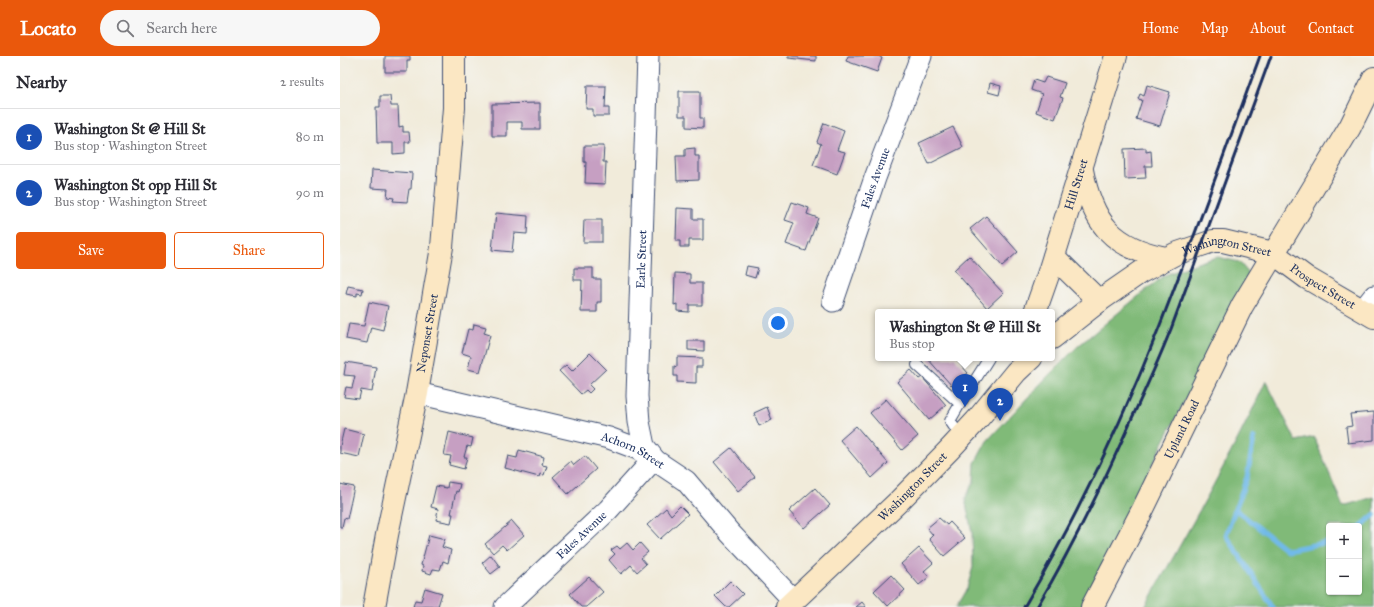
<!DOCTYPE html>
<meta charset="utf-8">
<style>
body{margin:0;font-family:"IM FELL Great Primer",serif;background:#f7f7f7;color:#2b2b33}
.controls{position:absolute;right:12px;bottom:12px;display:grid;overflow:hidden;border-radius:4px;box-shadow:0 1px 3px #0004}
.controls button{width:36px;height:36px;display:grid;place-items:center;padding:0;border:0;border-bottom:1px solid #e1e1e2;background:#fff;color:#2b2b33;font:20px sans-serif}
.you{position:absolute;left:438px;top:267px;width:14px;height:14px;margin:-10px;border:3px solid #fff;border-radius:50%;background:#1a73e8;box-shadow:0 0 0 6px #1a73e833}
.badge{display:grid;place-items:center;width:26px;height:26px;border-radius:50%;background:#ea580c;color:#fff;font-size:13px;font-weight:700}
.pin{position:absolute;translate:-50% -33px;filter:drop-shadow(0 1px 2px #0008)}
.pin::after{content:'';position:absolute;top:21px;width:14px;height:12px;background:inherit;clip-path:polygon(0 0,100% 0,50% 100%)}
.popup{position:absolute;left:535px;top:253px;width:180px;height:52px;box-sizing:border-box;display:grid;place-content:center;border-radius:4px;background:#fff;filter:drop-shadow(0 1px 3px #0005);font-size:13px;white-space:nowrap;color:#7c7c81}
.popup b{font-size:15px;color:#2b2b33}
.popup::after{content:'';position:absolute;left:50%;top:100%;margin-left:-8px;border:8px solid transparent;border-top-color:#fff}
.list{margin:0;padding:0;list-style:none}
h2{display:flex;justify-content:space-between;align-items:center;height:52px;margin:0;padding:0 16px;font-size:17px}
h2 small{font-size:13px;font-weight:400;color:#7c7c81}
.list li{display:grid;grid-template-columns:26px 1fr auto;gap:12px;align-items:center;box-sizing:border-box;height:56px;padding:0 16px;border-top:1px solid #e1e1e2}
.list b{display:block;font-size:15px;white-space:nowrap}
.list p{margin:0;font-size:13px;white-space:nowrap;color:#7c7c81}
.list em{font-size:13px;font-style:normal;color:#7c7c81}
.actions{display:flex;gap:8px;padding:12px 16px}
.actions a{flex:1;padding:9px 0;border:1px solid #ea580c;border-radius:4px;text-align:center;font-size:14px;color:#ea580c}
.actions .main{background:#ea580c;color:#fff}
.icon{flex:none;width:22px;height:22px;fill:none;stroke:currentColor;stroke-width:2;stroke-linecap:round;stroke-linejoin:round}
.map{position:relative;flex:none;width:1034px;height:551px;overflow:hidden}
header{display:flex;align-items:center;gap:24px;box-sizing:border-box;height:56px;padding:0 20px;background:#ea580c;color:#fff}
header strong{font-size:19px}
nav{display:flex;gap:22px;margin-inline-start:auto;font-size:14px}
.search{width:280px;height:36px;background:#f7f7f7;display:flex;align-items:center;gap:10px;box-sizing:border-box;padding:0 14px;border-radius:22px;color:#7c7c81;font-size:15px}
main{display:flex}
aside{flex:1;background:#fff}
.map>svg:first-child{display:block}
.forest{fill:#80ba78;stroke:#4e746b;fill-rule:evenodd}
.lines{fill:none;stroke-linecap:round;stroke-linejoin:round}
.stream{stroke:#71bae9;stroke-width:5}
.building{fill:#c69fc2}
.lane-casing{stroke:#3b4b71;stroke-width:12}
.street-casing{stroke:#3b4b71;stroke-width:23}
.secondary-casing{stroke:#3b4b71;stroke-width:24}
.lane{stroke:#fff;stroke-width:10}
.street{stroke:#fff;stroke-width:21}
.secondary{stroke:#fbe7c3;stroke-width:22}
.rail{stroke:#1b2f5e;stroke-width:3}
.labels{text-anchor:middle;stroke-width:4;stroke-linejoin:round;paint-order:stroke}
.street-label{font-size:12px;fill:#1b2f5e;stroke:#f6f6f2}
</style>
<header>
<strong>Locato</strong>
<div class="search"><svg class="icon" aria-label="search" viewBox="0 0 24 24"><circle cx="10" cy="10" r="6"/><path d="M15 15l6 6"/></svg>Search here</div>
<nav><a>Home</a><a>Map</a><a>About</a><a>Contact</a></nav>
</header>
<main>
<aside>
<h2>Nearby<small>2 results</small></h2>
<ul class="list">
<li><span class="badge" style="background:#1a4fb4">1</span><div><b>Washington St @ Hill St</b><p>Bus stop · Washington Street</p></div><em>80 m</em></li>
<li><span class="badge" style="background:#1a4fb4">2</span><div><b>Washington St opp Hill St</b><p>Bus stop · Washington Street</p></div><em>90 m</em></li>
</ul>
<div class="actions"><a class="main">Save</a><a>Share</a></div>
</aside>
<div class="map">
<svg width="1034" height="551" viewBox="0 0 1034 551">
<rect width="100%" height="100%" fill="#f6f6f2"/>
<filter id="ink" filterUnits="userSpaceOnUse"><feTurbulence type="fractalNoise" baseFrequency=".025" numOctaves="2"/><feDisplacementMap in="SourceGraphic" scale="8" xChannelSelector="R" yChannelSelector="G"/><feConvolveMatrix kernelMatrix="1 2 1 2 8 2 1 2 1" color-interpolation-filters="sRGB"/></filter>
<filter id="wash" filterUnits="userSpaceOnUse"><feTurbulence type="fractalNoise" baseFrequency=".012" numOctaves="4" result="noise"/><feDisplacementMap in="SourceGraphic" scale="16" xChannelSelector="R" yChannelSelector="G"/><feGaussianBlur stdDeviation="0.9" result="paint"/><feColorMatrix in="noise" values="0 0 0 0 0 0 0 0 0 0 0 0 0 0 0 0 0 1.4 0 .05"/><feComposite in="paint" operator="in"/></filter>
<g filter="url(#wash)">
<rect width="100%" height="100%" fill="#f1ebda"/>
<path class="forest" d="M878,201L899,206L911,220C851,330 796,439 742,551H616L627,532L633,511L632,476L625,443L634,425L635,407L647,385L705,323L737,291L801,238L825,219L863,205Z
M926,325L956,385L974,381L1003,450L1034,441V551H805C847,477 890,403 926,325ZM989,470H1019V536H989Z"/>
<g class="lines">
<path class="stream" d="M914,382L907,421L886,479L933,551
M895,453L947,494L989,486
M1019,472L1034,459"/>
</g>
<g id="blocks">
<path class="building" d="M45,0H70V4H67V16H45Z
M448,0H476V5L448,2Z
M508,0H538L542,2L537,16L506,5Z
M706,21L725,27L720,41L723,42L715,63L696,56L702,38L691,34L694,24L703,27Z
M650,27L661,30L659,39L648,36Z
M807,29L830,36L820,70L796,63L802,44L798,43L800,38L804,40Z
M247,30H266L265,52H269V60H253V53H246Z
M339,35H360V62H363V72L346,71V60H339Z
M40,40H50L51,50H58L59,71L63,70V76H69L70,86H65V97L53,98V87H37L36,51H40Z
M200,47V73H182V66H167V80H152V48Z
M484,67L504,75L497,94L505,96L497,118L473,109L481,88L477,86Z
M613,71L623,91L589,108L579,87Z
M244,90H264L263,106H266L265,128L245,127L246,106H244Z
M355,92V100H359V124L337,125L336,100H345V93Z
M806,92V96L811,95L812,110H805L806,122L785,123L784,93Z
M32,114L72,117L71,133H69L67,146L53,145L54,142L47,141L48,133L31,132Z
M452,146L469,152L467,158L478,162L466,195L446,188L454,167L445,164Z
M337,152L353,153V163H363V184H349V191H340V185H336Z
M156,157L188,160L187,178L174,177L172,196L152,194Z
M646,160L678,196L662,210L630,173Z
M244,164H262V186H243Z
M629,200L663,237L647,252L614,214Z
M407,210L418,212L415,222L405,219Z
M234,212H253V223H261V246H257V256H241L242,224H234Z
M335,217L350,218V227H362V249H349V256L337,255V248L334,249Z
M8,230L23,233L22,238L17,237V240L6,238Z
M29,246L48,250L43,274L31,271L27,287L6,283L9,268L24,270Z
M134,268L146,271L144,277L150,279L140,316L128,313L131,300L122,297L128,273L133,274Z
M348,285H364V295L348,294Z
M250,297L266,313L249,329L253,333L249,337L246,334L241,338L219,315L226,309L232,315Z
M337,301L362,302V311H356V327L337,326V320H334V310L337,311Z
M587,302H615L628,317L612,330Z
M6,306L36,311L32,336L21,334L19,343L4,341L6,331L12,332L15,320L4,319Z
M571,314L579,323L582,321L606,349L589,364L557,326Z
M546,343L578,380L562,394L530,357Z
M427,351L432,364L419,370L414,357Z
M1034,356V384L1008,387L1006,371L1012,370L1010,358Z
M516,370L548,407L532,422L500,384Z
M4,373L24,378L19,401L0,397V390Z
M109,376L133,382L131,391L127,390L124,401H127L124,413L109,409L111,400L104,399Z
M391,392L415,421L398,435L374,406Z
M179,394L204,401L202,409L207,410L204,419L200,418L199,421L165,412L168,400L177,402Z
M245,400L256,413L228,438L213,421L231,405L234,409Z
M108,426L120,428L118,436L116,435L111,458H113L111,467L96,464L98,453L91,451L96,430L107,432Z
M0,428L14,431L7,463L4,462L2,471H0Z
M475,432L490,449L464,472L449,455Z
M340,450L348,458L320,483L307,469L326,452L331,459Z
M599,462L607,469L610,466L625,482L604,500L589,483L593,479L587,472Z
M172,465L184,479L167,494L162,489L153,497L145,488Z
M89,479L105,483L102,491L111,494L108,507L103,505L100,514L93,513L91,518L82,515L83,510L81,509Z
M287,487L293,494L300,487L308,496L301,502L306,508L297,516L291,509L281,518L269,504L275,498L271,494L277,490L280,493Z
M579,492L593,507L584,515L589,521L579,529L561,508Z
M151,499L160,511L151,518L142,507Z
M551,519L565,534L548,550L534,535Z
M249,521L263,536L246,551H241L230,538Z
M390,525L403,538L389,551H386L375,540Z
M85,532L102,537L98,550L73,551L75,544L81,545Z
M522,546L526,551H516Z"/>
</g>
</g>
<g filter="url(#ink)">
<use href="#blocks" fill-opacity="0" stroke="#3b4b71" stroke-width="1"/>
<g class="lines">
<defs>
<path id="lane" d="M577,309L620,348L649,302
M620,348L610,365L621,381"/>
<g id="street">
<path id="s1" d="M493,245L535,122L581,0"/>
<path d="M1023,254L1034,240"/>
<path id="s2" d="M77,337L269,382L298,393L346,425L390,477L454,545"/>
<path id="s3" d="M165,551L268,454L314,403L304,390L299,366L297,340L308,0"/>
</g>
<g id="secondary">
<path d="M742,114C752,166 772,192 826,202"/>
<path d="M714,201L759,245"/>
<path id="s4" d="M695,256L708,219L776,0"/>
<path id="s5" d="M712,282L759,245L801,216L835,198L873,185H883L933,197L967,222L1034,261"/>
<path id="s6" d="M34,551L47,479L77,337L102,191L114,52V0"/>
<path id="s7" d="M447,551L559,445L610,393L636,365L676,316L691,302"/>
<path id="s8" d="M752,551L803,453L902,250L1010,71L1034,22"/>
</g>
</defs>
<use href="#lane" class="lane-casing"/>
<use href="#street" class="street-casing"/>
<use href="#secondary" class="secondary-casing"/>
<use href="#lane" class="lane"/>
<use href="#street" class="street"/>
<use href="#secondary" class="secondary"/>
<path class="rail" d="M684,551C737,461 782,366 820,269C855,180 887,90 920,0
M697,551C733,490 764,426 792,362C806,332 819,303 831,273C865,182 897,91 931,0"/>
</g>
</g>
<g class="labels">
<g class="street-label">
<text dy="4" stroke="none"><textPath href="#s1" startOffset="130">Fales Avenue</textPath></text>
<text dy="4" stroke="none"><textPath href="#s4" startOffset="134">Hill Street</textPath></text>
<text dy="4" stroke="none"><textPath href="#s5" startOffset="203">Washington Street</textPath></text>
<text dy="4" stroke="none"><textPath href="#s3" startOffset="414">Earle Street</textPath></text>
<text dy="4" stroke="none"><textPath href="#s5" startOffset="311">Prospect Street</textPath></text>
<text dy="4" stroke="none"><textPath href="#s6" startOffset="279">Neponset Street</textPath></text>
<text dy="4" stroke="none"><textPath href="#s8" startOffset="199">Upland Road</textPath></text>
<text dy="4" stroke="none"><textPath href="#s2" startOffset="224">Achorn Street</textPath></text>
<text dy="4" stroke="none"><textPath href="#s7" startOffset="174">Washington Street</textPath></text>
<text dy="4" stroke="none"><textPath href="#s3" startOffset="105">Fales Avenue</textPath></text>
</g>
</g>
</svg>
<div class="controls">
<button>+</button>
<button>−</button>
</div>
<div class="you"></div>
<div class="pin badge" style="left:625px;top:351px;background:#1a4fb4">1</div>
<div class="popup"><b>Washington St @ Hill St</b>Bus stop</div>
<div class="pin badge" style="left:660px;top:365px;background:#1a4fb4">2</div>
</div>
</main>
